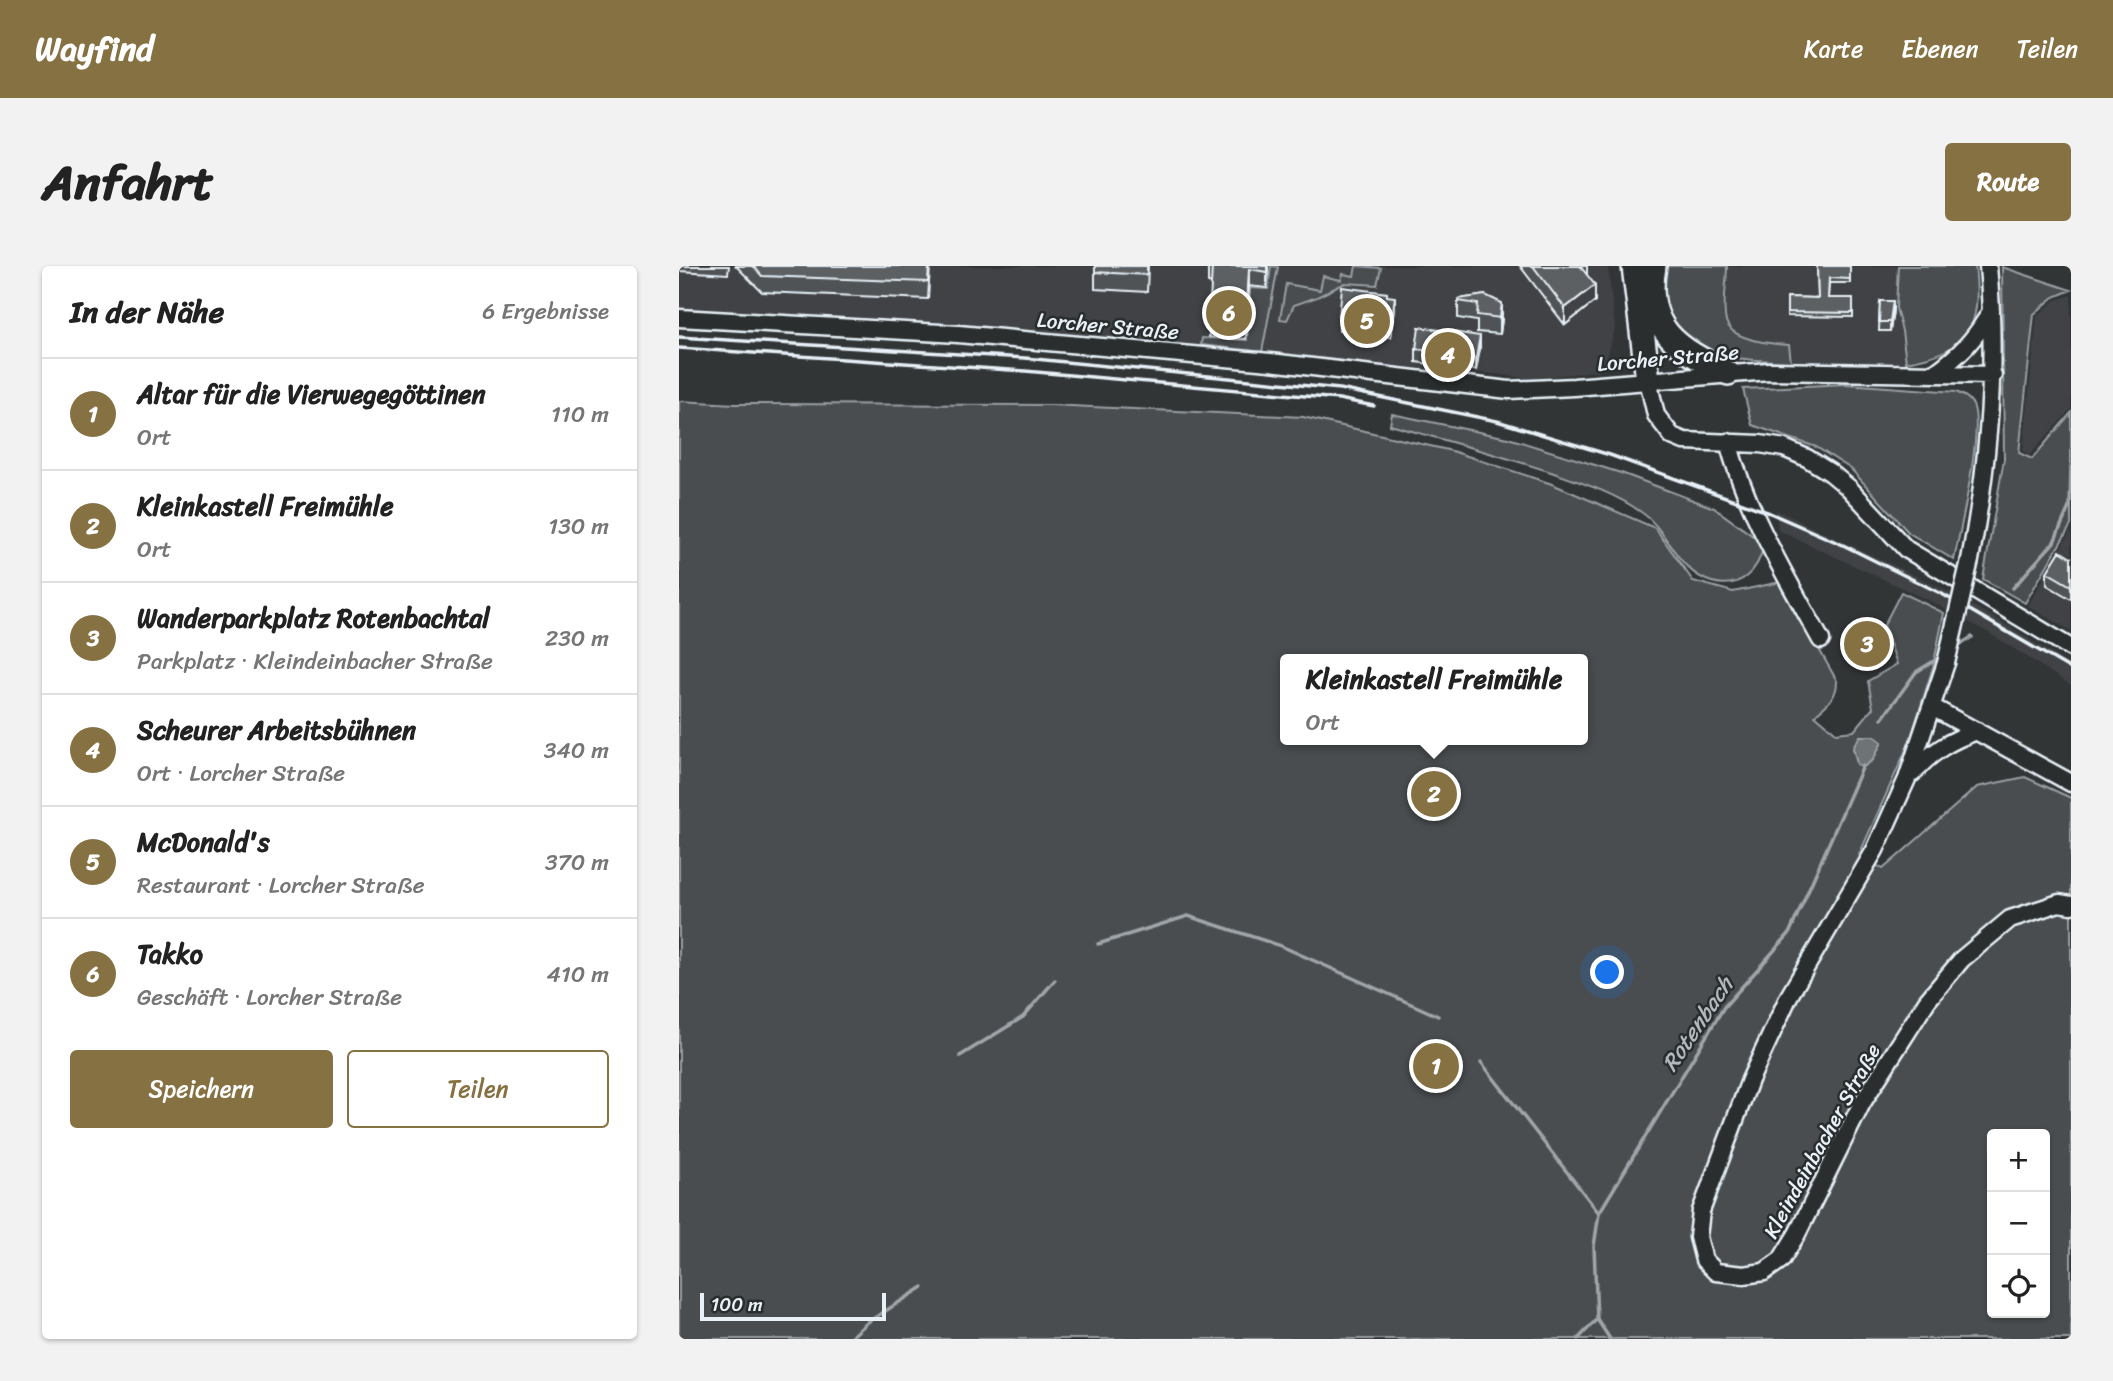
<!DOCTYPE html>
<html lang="de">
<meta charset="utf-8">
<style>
body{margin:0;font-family:Sriracha,sans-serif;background:#f2f2f2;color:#222}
.controls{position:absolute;right:21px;bottom:21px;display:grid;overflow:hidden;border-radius:7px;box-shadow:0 2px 5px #0004}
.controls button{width:63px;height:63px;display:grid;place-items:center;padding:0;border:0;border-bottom:2px solid #e0e0e0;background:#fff;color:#222;font:35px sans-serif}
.scale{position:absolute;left:21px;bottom:18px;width:186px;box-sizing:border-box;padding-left:7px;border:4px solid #e8f1f8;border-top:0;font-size:19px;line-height:24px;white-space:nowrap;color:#e8f1f8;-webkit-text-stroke:5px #2a2d2e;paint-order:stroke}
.you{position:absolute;left:929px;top:707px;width:24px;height:24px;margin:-18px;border:5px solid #fff;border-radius:50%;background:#1a73e8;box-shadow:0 0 0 10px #1a73e833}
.badge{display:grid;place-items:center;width:46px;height:46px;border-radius:50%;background:#857141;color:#fff;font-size:23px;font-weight:700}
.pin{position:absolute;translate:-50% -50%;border:4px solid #fff;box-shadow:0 2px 7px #0006}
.popup{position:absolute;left:601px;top:388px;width:308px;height:91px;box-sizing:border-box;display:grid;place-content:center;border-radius:7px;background:#fff;filter:drop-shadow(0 2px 5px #0005);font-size:23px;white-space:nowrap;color:#767676}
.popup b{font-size:26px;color:#222}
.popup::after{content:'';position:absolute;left:50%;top:100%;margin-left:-14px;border:14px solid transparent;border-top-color:#fff}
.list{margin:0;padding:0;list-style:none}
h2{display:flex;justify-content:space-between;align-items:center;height:91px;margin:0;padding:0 28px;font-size:30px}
h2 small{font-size:23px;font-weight:400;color:#767676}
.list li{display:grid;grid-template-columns:46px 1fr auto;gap:21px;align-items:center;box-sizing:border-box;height:112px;padding:0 28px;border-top:2px solid #e0e0e0}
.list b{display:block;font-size:26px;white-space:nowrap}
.list p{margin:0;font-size:23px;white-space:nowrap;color:#767676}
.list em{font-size:23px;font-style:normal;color:#767676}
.actions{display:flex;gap:14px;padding:21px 28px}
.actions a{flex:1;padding:16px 0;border:2px solid #857141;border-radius:7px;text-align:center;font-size:24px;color:#857141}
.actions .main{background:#857141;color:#fff}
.icon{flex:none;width:38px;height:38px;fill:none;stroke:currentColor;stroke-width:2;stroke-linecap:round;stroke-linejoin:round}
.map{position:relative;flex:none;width:1392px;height:1073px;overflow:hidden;border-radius:7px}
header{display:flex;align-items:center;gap:42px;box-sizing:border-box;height:98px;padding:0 35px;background:#857141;color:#fff}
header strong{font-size:33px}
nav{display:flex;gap:38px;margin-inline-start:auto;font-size:24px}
.intro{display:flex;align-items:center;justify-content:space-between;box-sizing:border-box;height:168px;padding:0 42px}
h1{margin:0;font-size:49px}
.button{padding:18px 32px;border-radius:7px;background:#857141;color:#fff;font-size:24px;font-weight:700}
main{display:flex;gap:42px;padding:0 42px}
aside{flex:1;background:#fff;border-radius:7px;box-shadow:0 2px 5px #0004}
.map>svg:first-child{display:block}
.built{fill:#3f4244}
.green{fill:#494d4f;stroke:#989fa4;stroke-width:2;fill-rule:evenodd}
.water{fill:#6e7376;stroke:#9fa5aa;stroke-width:2}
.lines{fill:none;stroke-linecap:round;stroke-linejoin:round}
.stream{stroke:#9fa5aa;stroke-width:3.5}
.minor-casing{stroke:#e8f1f8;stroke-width:21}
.highway-casing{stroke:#e8f1f8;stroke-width:28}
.minor{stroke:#2a2d2e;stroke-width:16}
.highway{stroke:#2a2d2e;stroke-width:23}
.rail{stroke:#e8f1f8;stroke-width:3.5}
.minor-bridge-casing{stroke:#e8f1f8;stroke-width:21;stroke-linecap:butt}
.minor-bridge{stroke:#2a2d2e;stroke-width:16}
.wall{fill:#4f5355;stroke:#e8f1f8;stroke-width:2}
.shaded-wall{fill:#404345;stroke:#e8f1f8;stroke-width:2}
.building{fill:#5c6063;stroke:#e8f1f8;stroke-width:2}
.labels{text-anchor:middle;stroke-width:5;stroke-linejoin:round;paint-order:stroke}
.street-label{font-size:21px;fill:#e8f1f8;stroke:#2a2d2e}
.water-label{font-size:23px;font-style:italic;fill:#b1b8be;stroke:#2a2d2e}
</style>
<header>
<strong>Wayfind</strong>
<nav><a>Karte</a><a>Ebenen</a><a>Teilen</a></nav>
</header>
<div class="intro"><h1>Anfahrt</h1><a class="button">Route</a></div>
<main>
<aside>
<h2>In der Nähe<small>6 Ergebnisse</small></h2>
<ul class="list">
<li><span class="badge">1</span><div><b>Altar für die Vierwegegöttinen</b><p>Ort</p></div><em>110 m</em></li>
<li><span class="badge">2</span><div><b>Kleinkastell Freimühle</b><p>Ort</p></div><em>130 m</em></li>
<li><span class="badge">3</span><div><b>Wanderparkplatz Rotenbachtal</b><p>Parkplatz · Kleindeinbacher Straße</p></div><em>230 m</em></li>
<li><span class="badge">4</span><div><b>Scheurer Arbeitsbühnen</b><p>Ort · Lorcher Straße</p></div><em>340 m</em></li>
<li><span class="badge">5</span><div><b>McDonald's</b><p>Restaurant · Lorcher Straße</p></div><em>370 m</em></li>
<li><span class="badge">6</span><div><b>Takko</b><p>Geschäft · Lorcher Straße</p></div><em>410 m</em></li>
</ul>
<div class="actions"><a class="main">Speichern</a><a>Teilen</a></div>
</aside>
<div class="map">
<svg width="1392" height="1073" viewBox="0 0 1392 1073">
<rect width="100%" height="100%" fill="#323536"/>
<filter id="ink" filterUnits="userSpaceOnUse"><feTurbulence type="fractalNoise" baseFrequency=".0143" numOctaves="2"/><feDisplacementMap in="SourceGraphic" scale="14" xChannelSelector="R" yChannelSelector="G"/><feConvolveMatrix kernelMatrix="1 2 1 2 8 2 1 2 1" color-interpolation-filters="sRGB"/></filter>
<g filter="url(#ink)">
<path class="built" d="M0,0H929L936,62L925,104L851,113L818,108L736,103L412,71L0,45Z
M1048,0H1219L1217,42L1223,65L1227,96L1177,99L1112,96L1110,79L1091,78L1057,68L1046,55Z
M1392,29V143L1351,189L1344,185L1358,50L1377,34Z
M1097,244L1262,322L1321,355L1392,400V419L1310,367L1257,338L1099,264Z
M1392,264V365L1349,340Z"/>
<path class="green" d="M592,0L599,1L583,86L522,79L523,72L568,74L571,22L589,23Z
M677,0L702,2L698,19L666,17L638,31L615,39L608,54L601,53L607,18L641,24L644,10L662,14L664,8L675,10Z
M984,0H1048C1048,15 1043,42 1047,55C1052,75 1094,78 1110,79L1112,96C1071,94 1005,94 986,49C984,43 984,33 984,27C983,17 982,9 984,0Z
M1219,0H1296C1303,64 1290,85 1227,96L1223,65L1217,42Z
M1323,1L1392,24L1375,31L1355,48L1340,187L1353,193L1392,147V259L1346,337L1304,313L1325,193Z
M1167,118L1277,126C1284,129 1291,132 1294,139C1305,162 1281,265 1275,294L1230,267L1172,203L1137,181L1073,159L1064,123Z
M0,135L56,138L371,139L624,151L773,185L873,218L976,262L1014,315L1054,326L1102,316L1158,415C1158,432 1148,438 1136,449L1157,467L1175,465L1194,442L1189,415L1218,398L1205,359L1222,326L1265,347L1254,401L1231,475L1180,589L1204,603L1298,521L1346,511L1392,532V1073H0ZM606,393H904V474H606ZM1313,868H1366V1047H1313Z
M713,148L829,172L945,208L1035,242L1085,278C1080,304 1062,324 1033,316C998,306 990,265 962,246C937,228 904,217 875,207C821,189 766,174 711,159Z"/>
<path class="water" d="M1181,470H1195L1203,476L1194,494L1183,502L1178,498L1174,482Z"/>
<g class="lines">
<path class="stream" d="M1334,322L1375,276L1391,239L1392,200
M1275,382L1293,371
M1203,453L1237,406L1263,390
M419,678L509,650L602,680L759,750
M281,790L344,751L376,714
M802,796L920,947
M918,1053L931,1073
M170,1073L189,1056L244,1021
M899,1073L918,1053L915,980L920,947L1045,741L1110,668L1184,500"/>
<defs>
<path id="minor" d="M0,52L279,68L591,96L830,124L895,121L1090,105L1314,109
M1256,107C1281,89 1297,72 1312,45
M969,114L977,149L993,170L1005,175L1081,178L1105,182L1128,192L1152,207L1170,222L1227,283L1392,382
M1049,176C1068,246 1107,311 1142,374
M1291,294C1310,196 1318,99 1309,0
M1267,397L1228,513L1196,584L1110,730L1071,814L1022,945L1019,971L1025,994L1037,1006L1065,1009L1085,1006L1102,994L1118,968L1183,837L1248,735L1283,693L1331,653L1380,637L1392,639
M1253,441L1392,517
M1234,507C1252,486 1272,474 1298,465"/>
<path id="highway" d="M955,0L969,114
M975,0C964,63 999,83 1049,107"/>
</defs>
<use href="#minor" class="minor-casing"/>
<use href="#highway" class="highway-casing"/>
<use href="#minor" class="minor"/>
<use href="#highway" class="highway"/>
<path class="rail" d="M0,71L346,92L661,123L818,155L931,189L1091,247L1164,279L1263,328L1392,403
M0,82L346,105L660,133L695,140"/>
<defs>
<path id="minor-bridge" d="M1267,397L1291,294"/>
</defs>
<use href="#minor-bridge" class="minor-bridge-casing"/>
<use href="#minor-bridge" class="minor-bridge"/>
</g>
<path class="wall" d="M0,0H50L49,8L0,5Z
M57,0H251L249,33L83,26Z
M416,0H469L468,26L416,23Z
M529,0H589L588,22L570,20L567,73L530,71L533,18L529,17Z
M841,0H908V9L916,35L886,59Z
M1138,0H1171V17H1150L1149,32H1174V51L1108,50V31L1139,32Z
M806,29L823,53L821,68L798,66V55L779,52V33Z
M708,30L716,44L712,71L660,65V53Z
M1201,35L1214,44L1211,65H1200Z
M801,82L797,104L737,96V83Z
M1392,292V333L1368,319V306Z"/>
<path class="shaded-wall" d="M588,0H589V1L588,22Z
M899,0H908V8L899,15Z
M570,3V20L567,73V56Z
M916,19V35L886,59V42Z
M716,31V44L712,71V58Z
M1214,35V44L1211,65V56Z
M823,37V53L821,68V52Z
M801,70V82L797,104V92Z"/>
<path class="building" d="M74,0H250L249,16L83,10Z
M416,0H468V9L416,6Z
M529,0H588V6L570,3L567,56L530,55L533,1Z
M854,0H901L916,19L886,42Z
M1138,0H1171V13L1150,12L1149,32H1174V47L1108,46V31L1139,32Z
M663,21L708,27V30L716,31L712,58L660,53Z
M806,29L823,37L821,52L798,49L799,38L779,35V33Z
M1201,35H1214L1211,56H1200Z
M740,61L801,70L797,92L737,83Z
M1381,285L1392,292V320L1368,306Z"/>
</g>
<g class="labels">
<g class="street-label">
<text transform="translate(429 60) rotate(5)" y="7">Lorcher Straße</text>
<text transform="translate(989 92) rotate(-5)" y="7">Lorcher Straße</text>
<text transform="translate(1143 875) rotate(-61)" y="7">Kleindeinbacher Straße</text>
</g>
<g class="water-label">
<text transform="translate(1018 758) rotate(-56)" y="8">Rotenbach</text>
</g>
</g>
</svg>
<div class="controls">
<button>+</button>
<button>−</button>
<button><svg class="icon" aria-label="locate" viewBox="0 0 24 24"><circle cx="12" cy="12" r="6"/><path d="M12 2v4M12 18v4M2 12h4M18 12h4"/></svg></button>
</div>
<div class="scale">100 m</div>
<div class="you"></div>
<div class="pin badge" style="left:757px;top:800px">1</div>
<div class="pin badge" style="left:755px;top:528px">2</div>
<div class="popup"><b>Kleinkastell Freimühle</b>Ort</div>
<div class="pin badge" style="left:1188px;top:378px">3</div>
<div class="pin badge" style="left:769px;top:89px">4</div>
<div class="pin badge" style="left:688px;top:55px">5</div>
<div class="pin badge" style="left:550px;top:47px">6</div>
</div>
</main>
